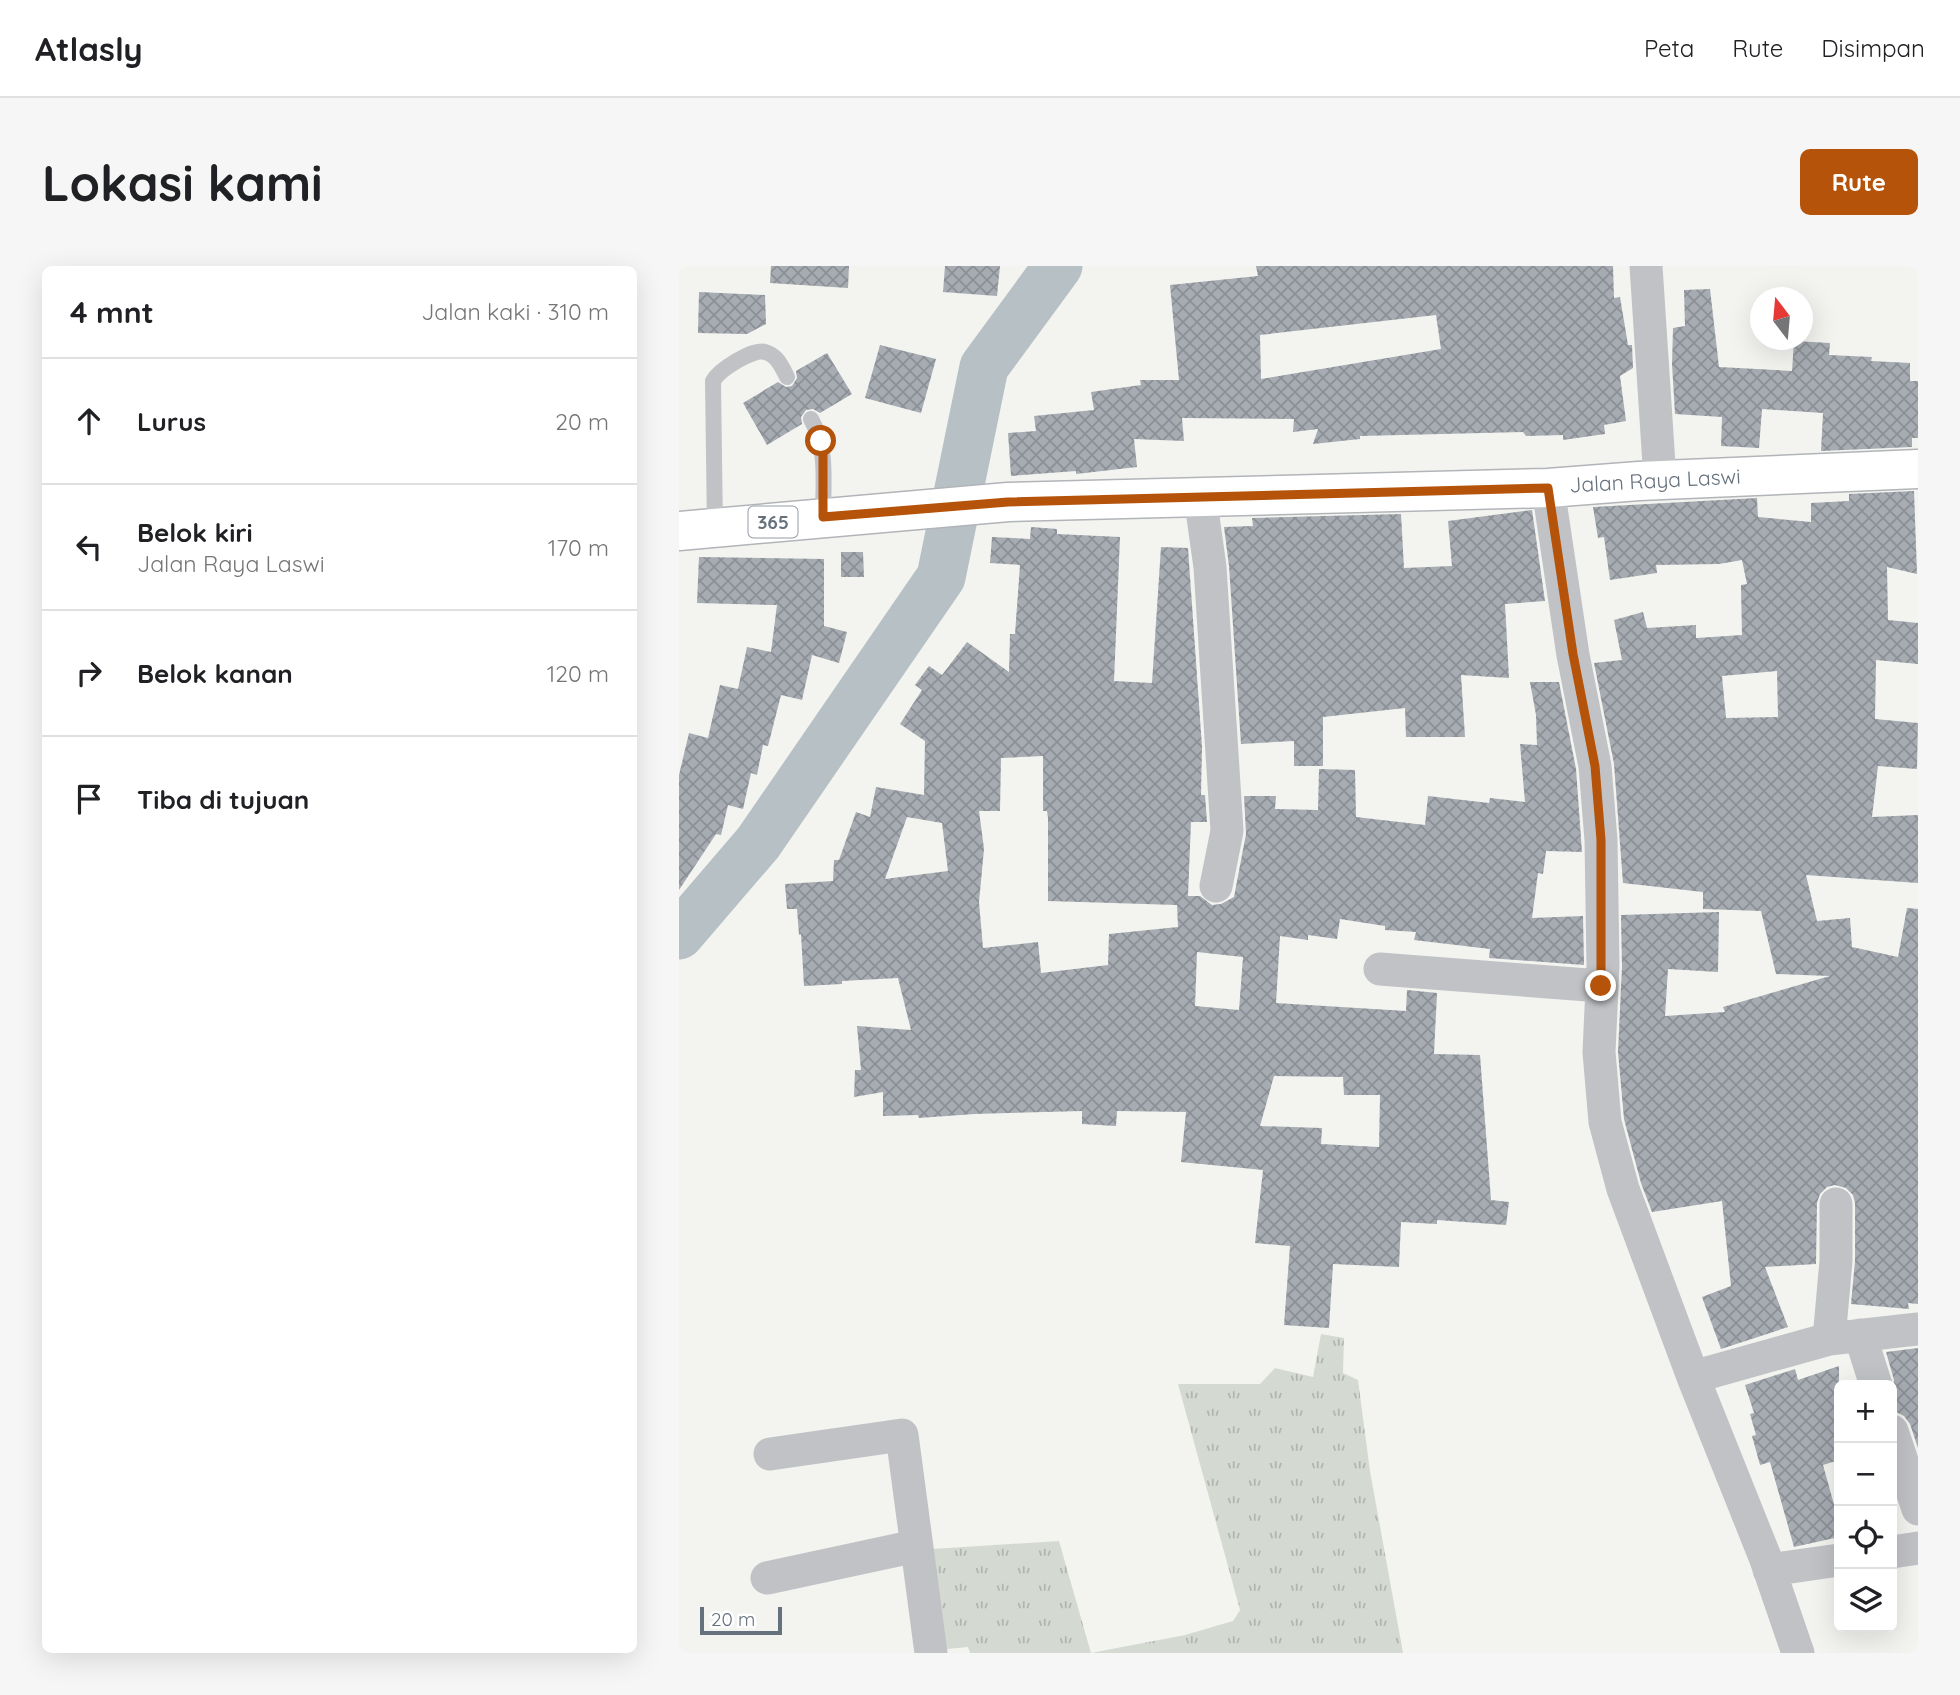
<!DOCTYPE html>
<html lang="id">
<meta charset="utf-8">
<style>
body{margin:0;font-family:Quicksand,sans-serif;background:#f6f6f6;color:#202124}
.controls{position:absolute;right:21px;bottom:21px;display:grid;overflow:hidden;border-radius:10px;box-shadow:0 7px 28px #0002}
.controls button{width:63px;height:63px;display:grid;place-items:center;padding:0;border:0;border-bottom:2px solid #e0e0e0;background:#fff;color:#202124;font:35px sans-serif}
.compass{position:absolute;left:1071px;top:21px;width:63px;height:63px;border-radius:50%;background:#fff;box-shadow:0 7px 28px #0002;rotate:344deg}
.scale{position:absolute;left:21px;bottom:18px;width:82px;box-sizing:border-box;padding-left:7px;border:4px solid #66717e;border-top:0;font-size:19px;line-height:24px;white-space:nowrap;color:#66717e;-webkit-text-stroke:5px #fff;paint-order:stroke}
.stop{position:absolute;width:21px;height:21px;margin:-16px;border:5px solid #b45309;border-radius:50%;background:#fff}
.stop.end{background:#b45309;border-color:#fff;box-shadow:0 2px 7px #0008}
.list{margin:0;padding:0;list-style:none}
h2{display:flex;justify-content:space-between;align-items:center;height:91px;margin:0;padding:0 28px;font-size:30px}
h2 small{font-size:23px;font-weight:400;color:#757577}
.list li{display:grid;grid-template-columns:46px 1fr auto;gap:21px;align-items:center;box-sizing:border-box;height:126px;padding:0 28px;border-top:2px solid #e0e0e0}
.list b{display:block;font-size:26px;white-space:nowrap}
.list p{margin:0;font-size:23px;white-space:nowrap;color:#757577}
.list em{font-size:23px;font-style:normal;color:#757577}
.icon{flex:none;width:38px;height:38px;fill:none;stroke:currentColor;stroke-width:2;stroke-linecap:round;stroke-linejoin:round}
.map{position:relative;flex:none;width:1239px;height:1387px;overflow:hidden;border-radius:10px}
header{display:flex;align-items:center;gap:42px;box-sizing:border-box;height:98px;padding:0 35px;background:#fff;border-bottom:2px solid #e0e0e0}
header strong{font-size:33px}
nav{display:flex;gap:38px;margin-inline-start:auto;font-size:24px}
.intro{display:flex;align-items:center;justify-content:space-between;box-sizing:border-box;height:168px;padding:0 42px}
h1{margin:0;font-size:49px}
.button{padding:18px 32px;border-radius:10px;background:#b45309;color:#fff;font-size:24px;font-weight:700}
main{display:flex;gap:42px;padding:0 42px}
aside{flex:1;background:#fff;border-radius:10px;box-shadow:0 7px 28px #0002}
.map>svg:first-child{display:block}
.grass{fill:url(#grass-tufts)}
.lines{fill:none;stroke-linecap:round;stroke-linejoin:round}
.river{stroke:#b7c1c5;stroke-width:49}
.building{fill:url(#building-cross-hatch);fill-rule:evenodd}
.primary-casing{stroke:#b1b4b8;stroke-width:41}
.lane{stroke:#c0c2c5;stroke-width:16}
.street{stroke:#c0c2c5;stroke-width:33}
.primary{stroke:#fff;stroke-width:38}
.route{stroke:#b45309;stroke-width:9}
.labels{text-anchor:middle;stroke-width:7;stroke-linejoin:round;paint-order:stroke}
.shield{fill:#fff;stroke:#949ca5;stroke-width:2}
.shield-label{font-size:19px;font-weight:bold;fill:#66717e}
.street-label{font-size:21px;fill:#66717e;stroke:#fff}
</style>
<header>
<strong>Atlasly</strong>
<nav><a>Peta</a><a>Rute</a><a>Disimpan</a></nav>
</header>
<div class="intro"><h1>Lokasi kami</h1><a class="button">Rute</a></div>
<main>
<aside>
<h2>4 mnt<small>Jalan kaki · 310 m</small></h2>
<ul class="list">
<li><svg class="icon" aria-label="ahead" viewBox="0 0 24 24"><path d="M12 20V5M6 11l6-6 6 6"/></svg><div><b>Lurus</b></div><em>20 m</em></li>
<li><svg class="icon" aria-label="left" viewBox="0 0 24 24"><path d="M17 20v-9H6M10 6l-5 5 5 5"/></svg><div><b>Belok kiri</b><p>Jalan Raya Laswi</p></div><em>170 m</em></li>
<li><svg class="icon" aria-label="right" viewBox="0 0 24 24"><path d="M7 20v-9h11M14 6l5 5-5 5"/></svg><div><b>Belok kanan</b></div><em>120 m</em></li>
<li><svg class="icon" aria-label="arrive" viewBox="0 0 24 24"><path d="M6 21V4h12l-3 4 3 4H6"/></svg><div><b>Tiba di tujuan</b></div></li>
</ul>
</aside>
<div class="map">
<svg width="1239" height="1387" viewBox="0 0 1239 1387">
<defs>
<pattern id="grass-tufts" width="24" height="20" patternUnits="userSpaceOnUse" patternTransform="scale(1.75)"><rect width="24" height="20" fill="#d4dad2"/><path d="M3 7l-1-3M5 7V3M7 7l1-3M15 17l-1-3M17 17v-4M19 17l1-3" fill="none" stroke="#b0b5b0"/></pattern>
<pattern id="building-cross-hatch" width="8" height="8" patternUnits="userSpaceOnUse" patternTransform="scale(1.75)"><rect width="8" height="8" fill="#a6acb2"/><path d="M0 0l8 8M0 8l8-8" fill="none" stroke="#8b9096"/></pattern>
</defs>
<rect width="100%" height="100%" fill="#f3f4f0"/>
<path class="grass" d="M642,1068L665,1072L664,1107L679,1114L691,1205L724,1387H291L289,1381L268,1383L253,1283L380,1275L412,1387L506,1369L554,1355L561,1344L499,1118H581L596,1102L634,1111Z"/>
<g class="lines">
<path class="river" d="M0,669L79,577L262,311L305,101L379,0"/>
</g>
<path class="building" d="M92,0H170L169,22L91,17Z
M266,0H321L318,30L264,26Z
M577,0H934L935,32L941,31L949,79H953L954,102L941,110L947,155L925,159L926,168L884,174V169L847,170L844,166L681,170V173L634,178L639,163L614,166L615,153L503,152L505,175L455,173L458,201L397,208V205L332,210L329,167L357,165L355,150L415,144L412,126L462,119L461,114H500L491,19L579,10ZM757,49L762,83L582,113L581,69Z
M1031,23L1040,101L1113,105L1115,75L1151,77L1150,89L1193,91L1192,95L1231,97V115H1239V172H1233V181L1142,185L1144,147L1083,143L1080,182L1042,180L1043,151L996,148L993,98L994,62L1006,60L1005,24Z
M20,26L86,29L87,58L68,68L19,67Z
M201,79L257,93L242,147L186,132Z
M148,87L173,128L141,147L134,143L127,144L122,151L123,158L88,179L64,137L99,116L107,121L113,120L118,112L117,105Z
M1235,225L1238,308L1208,301L1209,354L1239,357V398L1197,394L1196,453L1239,457L1238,503L1199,500L1193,551L1239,549V617L1127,609L1138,655L1171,652L1173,681L1219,691L1228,642L1239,643V1038L1229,1037L1230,1043L1172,1038L1176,995V937L1174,929L1167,922L1156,919L1148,921L1141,928L1138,937L1137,998L1086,1001L1109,1061L1042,1083L1023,1031L1052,1020L1043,935L973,946L962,917L945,853L939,786L943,701L942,649L1040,646L1039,706L989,703L986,750L1046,746L1044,741L1151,710L1097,708L1082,645L1024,643V626L944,617L935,498L915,397L943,394L935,354L964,346L968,362L1017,359V372L1063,369L1062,319L1068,318L1063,294L1040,298L977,299L978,307L931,314L925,271L919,272L914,241L1078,232L1079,251L1132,256V237L1170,235V228ZM1098,405L1099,451L1047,452L1043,410Z
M853,244L866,335L826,338L830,412L782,409L786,471H727L726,442L644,451V500H615V475L562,478L550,300L545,261L574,260L573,252L722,248L725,302L773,300L769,255Z
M352,261L378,263V268L441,271L435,415L473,417L482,281L509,282L523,481L522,529H526L528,556H512L509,630H521L533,639L542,638L555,631L567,568L565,530H597L596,543L639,544L640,503L676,504L677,551L746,559L749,530L810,537L811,532L846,536L841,478L858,479L857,449L851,416H880L897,503L903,586L867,585L864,608L859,607L853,652L904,650L905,699L810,692L811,683L735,674L737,666L706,664V660L661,653L658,673L629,669V674L601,670L597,737L727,745L728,724L758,727L755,788L801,789L812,934L830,936L827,959L758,954V958L722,956L720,1001L654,998L650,1062L605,1059L611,980L576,977L584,904L502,896L507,846L438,845L437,860L403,858V845L295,848L240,852L239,849L204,850V826L175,831L176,804H182L178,760L232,764L219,712L163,715V718L125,720L122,668L120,669L118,643H108L106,618L154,615L155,594H160L177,546L191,551L197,521L245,529L246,475L221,458L243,424L236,419L250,400L263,409L288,376L330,406L331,368H336L341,299L311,297L313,271L351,273ZM364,490V545H368L369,552V635L498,639L499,661L430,668L429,699L362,707L359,676L304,682L300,636L305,583L300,545H321L322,492ZM228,551L263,557L269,605L206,613ZM518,686L564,691L560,744L516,740ZM595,810L664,811L665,829H701L700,881L642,878L643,862L581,860Z
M162,286H184L185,311H162Z
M20,291L145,293V360L168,366L160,397L133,389L123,434L102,429L89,480L84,479L78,509L72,507L64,543L49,539L42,569L37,568L0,624V509L10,467L29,472L41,419L59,423L68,381L92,386L98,339L18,337Z
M1239,1082V1182L1231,1158L1225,1150L1217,1146L1213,1128L1215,1114L1207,1086Z
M1160,1100V1194L1144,1199L1156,1242L1160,1241V1271L1115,1281L1091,1196L1081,1199L1073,1170L1077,1169L1071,1148L1075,1147L1066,1119L1116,1103L1119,1114Z"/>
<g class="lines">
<defs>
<path id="primary" d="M0,265L329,236L869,222L960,215L1239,203"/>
</defs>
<use href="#primary" class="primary-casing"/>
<path class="lane" d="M132,153C149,183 144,217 144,251
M36,262L34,115C40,104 74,82 86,86C98,89 103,101 108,111"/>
<path class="street" d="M967,0L981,214
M869,222L894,389L916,500L922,574L924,700L920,786L926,856L944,923L1014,1111L1086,1291L1119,1387
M521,230L531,301L548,565L537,620
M701,703L922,720
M1181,1069L1197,1119
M1150,1073L1157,995V938
M1014,1111L1150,1073L1239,1063
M1213,1165L1239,1243
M91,1188L223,1169L252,1387
M1213,1286L1239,1282
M1090,1304L1160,1294
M88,1312L237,1280"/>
<use href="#primary" class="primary"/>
</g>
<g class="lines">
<path class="route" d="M142,175L144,188V251L329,236L869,222L894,388L916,500L922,574V720"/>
</g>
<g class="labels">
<rect class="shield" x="69.5" y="240.5" width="49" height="31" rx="5"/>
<g class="shield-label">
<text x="94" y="263">365</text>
</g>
<g class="street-label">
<text transform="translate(976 215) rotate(-3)" y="7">Jalan Raya Laswi</text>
</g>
</g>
</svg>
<div class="controls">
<button>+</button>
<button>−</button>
<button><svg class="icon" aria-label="locate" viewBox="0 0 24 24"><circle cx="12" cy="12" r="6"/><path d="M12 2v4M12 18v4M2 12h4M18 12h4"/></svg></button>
<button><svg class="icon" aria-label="layers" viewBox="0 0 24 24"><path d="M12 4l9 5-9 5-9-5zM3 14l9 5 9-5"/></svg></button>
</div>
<svg class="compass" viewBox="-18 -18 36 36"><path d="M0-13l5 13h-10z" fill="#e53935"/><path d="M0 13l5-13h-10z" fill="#757577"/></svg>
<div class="scale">20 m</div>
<div class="stop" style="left:142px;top:175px"></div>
<div class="stop end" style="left:922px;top:720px"></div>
</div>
</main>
